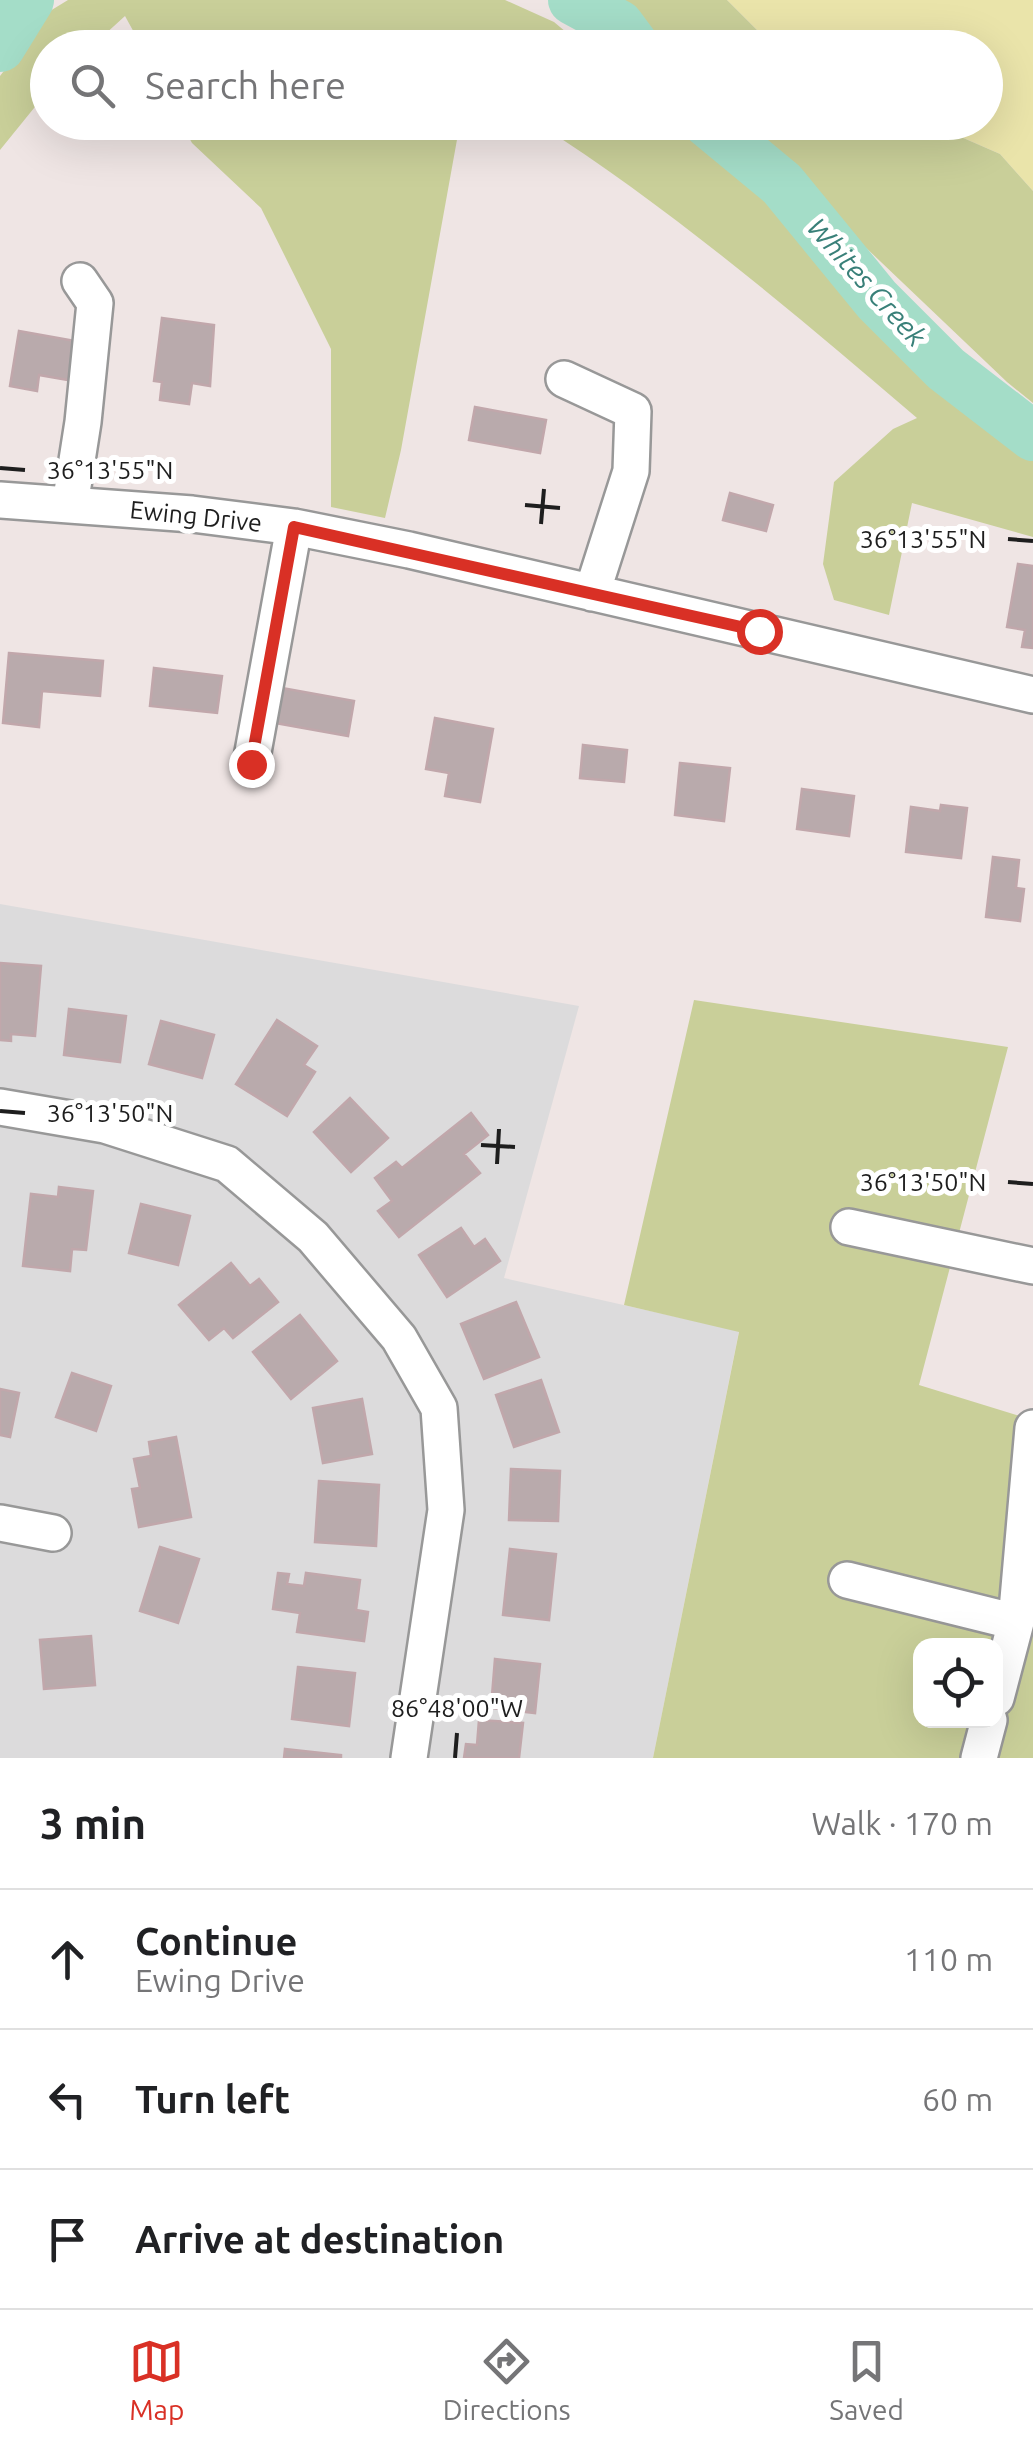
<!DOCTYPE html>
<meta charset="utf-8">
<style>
body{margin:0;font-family:Ubuntu,sans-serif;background:#f2f2f2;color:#202124}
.controls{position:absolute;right:30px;bottom:30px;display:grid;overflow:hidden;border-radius:20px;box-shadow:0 10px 40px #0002}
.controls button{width:90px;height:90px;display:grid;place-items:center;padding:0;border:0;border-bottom:2px solid #e0e0e0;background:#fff;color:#202124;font:50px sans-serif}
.stop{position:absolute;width:30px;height:30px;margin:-22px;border:8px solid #d93025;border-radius:50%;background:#fff}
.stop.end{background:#d93025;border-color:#fff;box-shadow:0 2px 10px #0008}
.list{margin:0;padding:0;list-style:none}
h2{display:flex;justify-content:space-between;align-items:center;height:130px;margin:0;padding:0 40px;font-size:42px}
h2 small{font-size:32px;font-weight:400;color:#757577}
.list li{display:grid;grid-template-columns:65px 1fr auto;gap:30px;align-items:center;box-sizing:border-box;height:140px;padding:0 40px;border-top:2px solid #e0e0e0}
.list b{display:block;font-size:38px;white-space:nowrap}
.list p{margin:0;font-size:32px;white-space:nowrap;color:#757577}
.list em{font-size:32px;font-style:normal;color:#757577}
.icon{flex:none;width:55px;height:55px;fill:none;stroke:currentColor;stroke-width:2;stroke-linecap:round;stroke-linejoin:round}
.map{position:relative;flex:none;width:1033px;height:1758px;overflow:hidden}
.search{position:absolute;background:#fff;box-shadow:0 10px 40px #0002;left:30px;right:30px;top:30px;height:110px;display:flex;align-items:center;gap:25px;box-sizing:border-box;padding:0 35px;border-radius:55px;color:#757577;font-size:38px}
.sheet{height:550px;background:#fff}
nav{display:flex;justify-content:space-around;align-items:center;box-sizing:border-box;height:140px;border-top:2px solid #e0e0e0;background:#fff;font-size:28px;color:#757577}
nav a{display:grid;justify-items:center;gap:5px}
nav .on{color:#d93025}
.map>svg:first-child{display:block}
.residential{fill:#dcdbdc}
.grass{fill:#eae4aa}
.forest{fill:#c9cf99;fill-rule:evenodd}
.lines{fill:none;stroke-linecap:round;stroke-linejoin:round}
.river{stroke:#a4ddc8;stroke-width:50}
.building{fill:#b9aaac;stroke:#c1a7ab;stroke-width:2.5}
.minor-casing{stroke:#989898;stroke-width:40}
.minor{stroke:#fff;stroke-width:35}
.route{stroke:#d93025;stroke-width:12}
.ticks{fill:none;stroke:#1e1e1e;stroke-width:4}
.labels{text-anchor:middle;stroke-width:10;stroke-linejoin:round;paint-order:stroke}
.street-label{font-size:25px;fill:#1e1e1e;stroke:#fff}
.water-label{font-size:28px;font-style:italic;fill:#398079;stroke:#fff}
.ticks-label{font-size:25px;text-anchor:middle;fill:#1e1e1e;stroke:#fff;stroke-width:10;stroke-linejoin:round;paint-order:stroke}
</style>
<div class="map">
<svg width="1033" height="1758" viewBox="0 0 1033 1758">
<rect width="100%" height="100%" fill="#efe5e4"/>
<path class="residential" d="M0,904L579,1006L504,1278L739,1331L653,1758H0Z"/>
<path class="grass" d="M727,0H1033V191L1000,154L929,123L986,122V48L780,47L769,42Z"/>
<path class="forest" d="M68,0H505L554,22L584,47H142L125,16L91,47L48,48L47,92L0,150V76L50,11Z
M621,0H727L769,42L780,47H664Z
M181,123H460L401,450L385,518L331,507V349L261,208L192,143Z
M537,123H674L768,201L965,406L1033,455V537L912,503L889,615L834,600L823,564L834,482L893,429L917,418C795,314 672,209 537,123Z
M735,123H929L1000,154L1033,191V403L1007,382Z
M694,1000L1008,1047L919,1385L1033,1420V1758H653L739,1332L624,1305ZM920,1646H996V1720H920Z"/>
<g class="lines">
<path class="river" d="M573,0L619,25L636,48
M0,47L29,0
M707,122L782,184L877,300L946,369L1033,436"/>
</g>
<path class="building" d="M162,318L214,325L210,386L192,383L189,404L160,400L162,382L154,381Z
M19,331L75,341L68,380L39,375L37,391L10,386Z
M475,407L546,420L540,453L469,440Z
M730,493L773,505L766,531L723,520Z
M1018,564L1033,566V648L1022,647L1025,630L1007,627Z
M9,653L103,661L100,696L42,691L39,727L3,723Z
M154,668L222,676L217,713L150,706Z
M271,686L354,701L348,736L264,721Z
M435,718L493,729L480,802L445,796L449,773L426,769Z
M583,745L627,750L624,782L580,778Z
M680,763L730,768L724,821L675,815Z
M802,789L854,796L849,836L797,829Z
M941,805L967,808L961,858L906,852L911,807L940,811Z
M993,857L1019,860L1016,888L1024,889L1020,921L986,917Z
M0,963L41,966L35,1036L11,1034V1041L0,1040Z
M69,1009L126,1016L120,1062L64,1055Z
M277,1020L317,1046L304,1065L315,1072L287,1116L236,1084Z
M161,1021L214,1035L202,1078L149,1064Z
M350,1098L388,1138L351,1172L314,1132Z
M471,1113L488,1135L464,1154L480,1173L399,1237L378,1211L392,1201L375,1178L396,1162L402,1168Z
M59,1187L93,1191L86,1250L72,1249L70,1271L23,1266L31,1194L58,1197Z
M141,1204L190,1216L178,1265L129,1253Z
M461,1228L474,1247L485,1239L500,1261L447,1297L419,1255Z
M231,1263L250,1286L259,1279L278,1302L233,1338L224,1328L209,1340L179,1305Z
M516,1302L539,1357L484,1379L461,1324Z
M300,1315L337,1361L291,1399L253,1352Z
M72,1373L111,1386L96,1431L56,1417Z
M541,1380L559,1432L514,1447L496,1395Z
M0,1389L19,1393L10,1437L0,1435Z
M362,1399L372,1454L323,1463L313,1408Z
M176,1437L191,1517L139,1527L132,1489L140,1488L134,1459L151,1456L149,1442Z
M511,1469L560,1471L558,1521L509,1520Z
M319,1481L379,1485L376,1546L315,1542Z
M160,1547L199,1559L178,1623L140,1611Z
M510,1549L556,1554L549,1620L503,1615Z
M278,1573L289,1574L287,1584L304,1586L306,1573L360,1580L356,1610L368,1612L364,1641L297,1632L300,1613L273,1609Z
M91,1636L95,1685L44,1689L40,1640Z
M495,1659L540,1664L535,1713L491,1708Z
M298,1667L355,1673L349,1726L292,1719Z
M479,1720L523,1723L519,1758H464L466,1744L477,1745Z
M285,1749L341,1755V1758H284Z"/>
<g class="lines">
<defs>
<path id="minor" d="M564,379L633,411L631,471L592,593
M0,500L192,514L294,527L409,550L1033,695
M70,505L83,422L95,303L80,281
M251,763L294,527
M0,1107L105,1125L227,1164L313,1237L399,1338L439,1408L446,1510L409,1758
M849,1227L1033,1266
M0,1523L53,1533
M847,1580L1016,1622L1033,1428
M996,1698L1016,1622
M979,1758L989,1720"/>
</defs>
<use href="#minor" class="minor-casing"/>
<use href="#minor" class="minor"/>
</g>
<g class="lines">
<path class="route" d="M251,764L294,527L759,631"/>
</g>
<path class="ticks" d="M0,468L25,470M525,505L560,508M541,524L544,489M1008,539L1033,541M0,1111L25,1113M481,1145L515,1147M497,1164L499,1129M1008,1182L1033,1184M455,1758L457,1733"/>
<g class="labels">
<g class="street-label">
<text transform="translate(196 516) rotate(6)" y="9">Ewing Drive</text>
</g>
<g class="water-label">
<text transform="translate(867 282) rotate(48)" y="10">Whites Creek</text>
</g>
</g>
<g class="ticks-label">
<text x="110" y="479">36°13'55"N</text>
<text x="923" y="548">36°13'55"N</text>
<text x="110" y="1122">36°13'50"N</text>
<text x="923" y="1191">36°13'50"N</text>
<text x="457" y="1717">86°48'00"W</text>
</g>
</svg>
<div class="controls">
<button><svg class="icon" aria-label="locate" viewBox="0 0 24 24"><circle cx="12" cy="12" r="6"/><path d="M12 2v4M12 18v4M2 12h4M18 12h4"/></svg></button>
</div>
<div class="stop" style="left:759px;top:631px"></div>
<div class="stop end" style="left:251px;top:764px"></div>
<div class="search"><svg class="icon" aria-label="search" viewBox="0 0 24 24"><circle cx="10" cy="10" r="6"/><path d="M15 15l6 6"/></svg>Search here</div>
</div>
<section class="sheet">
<h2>3 min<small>Walk · 170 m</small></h2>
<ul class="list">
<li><svg class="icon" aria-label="ahead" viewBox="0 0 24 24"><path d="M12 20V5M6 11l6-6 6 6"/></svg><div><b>Continue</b><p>Ewing Drive</p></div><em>110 m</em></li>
<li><svg class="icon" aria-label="left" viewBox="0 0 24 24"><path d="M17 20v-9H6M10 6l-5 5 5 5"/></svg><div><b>Turn left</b></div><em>60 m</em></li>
<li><svg class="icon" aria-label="arrive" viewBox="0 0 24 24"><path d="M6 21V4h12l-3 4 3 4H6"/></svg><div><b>Arrive at destination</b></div></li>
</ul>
</section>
<nav>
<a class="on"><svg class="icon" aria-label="map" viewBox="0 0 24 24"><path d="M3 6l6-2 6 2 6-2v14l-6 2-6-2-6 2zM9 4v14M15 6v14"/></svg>Map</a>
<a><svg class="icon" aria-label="directions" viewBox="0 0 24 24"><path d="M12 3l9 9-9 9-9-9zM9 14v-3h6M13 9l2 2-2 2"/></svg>Directions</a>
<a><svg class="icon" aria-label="saved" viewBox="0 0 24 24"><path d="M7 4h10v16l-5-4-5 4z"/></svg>Saved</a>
</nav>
